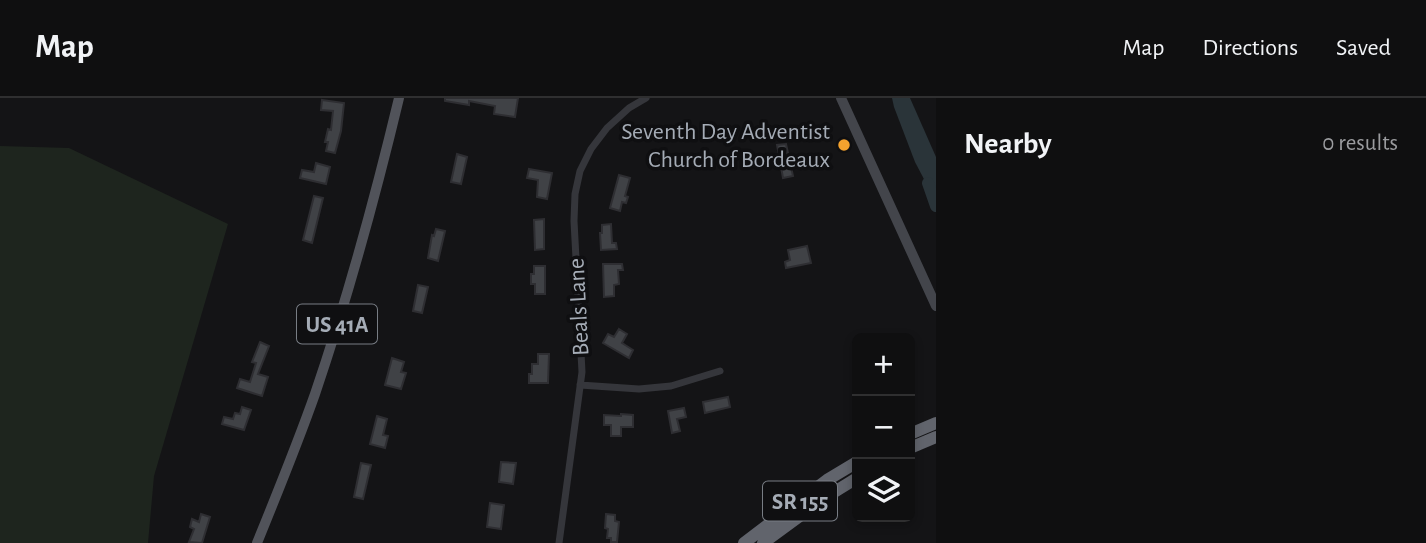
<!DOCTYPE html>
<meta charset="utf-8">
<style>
body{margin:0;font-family:"Alegreya Sans",sans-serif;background:#1d1d1e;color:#f1f3f6}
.controls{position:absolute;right:21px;bottom:21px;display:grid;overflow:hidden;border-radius:10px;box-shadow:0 4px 10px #0003}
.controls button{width:63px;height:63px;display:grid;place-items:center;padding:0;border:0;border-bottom:2px solid #2f2f30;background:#0f0f10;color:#f1f3f6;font:35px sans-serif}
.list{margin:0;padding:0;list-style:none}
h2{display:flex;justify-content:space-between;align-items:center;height:91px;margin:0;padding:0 28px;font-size:30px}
h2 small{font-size:23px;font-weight:400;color:#9b9c9f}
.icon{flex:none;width:38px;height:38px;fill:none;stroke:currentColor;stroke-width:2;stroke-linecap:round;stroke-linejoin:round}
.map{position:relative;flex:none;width:936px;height:445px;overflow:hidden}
header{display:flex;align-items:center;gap:42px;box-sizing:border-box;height:98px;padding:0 35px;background:#0f0f10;border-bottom:2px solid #2f2f30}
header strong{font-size:33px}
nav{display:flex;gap:38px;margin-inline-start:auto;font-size:24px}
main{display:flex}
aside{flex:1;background:#0f0f10}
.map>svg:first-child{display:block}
.green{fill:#1e251e}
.water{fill:#2a3439}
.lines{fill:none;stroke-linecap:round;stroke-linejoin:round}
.river{stroke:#2a3439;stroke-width:12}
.building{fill:#404246;stroke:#2e2e32;stroke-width:2}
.minor{stroke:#35363b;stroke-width:7}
.secondary{stroke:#43454b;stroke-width:10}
.primary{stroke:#51535a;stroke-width:10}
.motorway{stroke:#61646c;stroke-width:12}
.poi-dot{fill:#f4a22e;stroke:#0f0f11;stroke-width:2.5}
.labels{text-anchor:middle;stroke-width:7;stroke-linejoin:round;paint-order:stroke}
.shield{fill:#0f0f11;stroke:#787d84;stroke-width:2}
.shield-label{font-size:23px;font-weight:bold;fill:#a5acb6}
.poi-label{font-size:24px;fill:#a5acb6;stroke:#0f0f11;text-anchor:end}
.street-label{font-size:24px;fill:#a5acb6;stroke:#0f0f11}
</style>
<header>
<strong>Map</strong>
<nav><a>Map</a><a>Directions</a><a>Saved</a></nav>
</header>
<main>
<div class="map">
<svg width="936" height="445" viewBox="0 0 936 445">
<rect width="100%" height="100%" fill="#141416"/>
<path class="green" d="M0,48L69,50L228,126L154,378L148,445H0Z"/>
<path class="water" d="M892,0H910L936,59V104L915,64L894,9Z"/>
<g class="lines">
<path class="river" d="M928,85L936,108"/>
</g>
<path class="building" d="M445,0H518L515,19L494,16L495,8L469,3V7L445,3Z
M322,2L344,5L341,33L335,55L326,53L328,44H325L328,31L331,32L333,13L321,12Z
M786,46L793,78L783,80L777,47Z
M457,56L467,59L461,86L451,84Z
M316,65L330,69L326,86L300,80L302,72L314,74Z
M529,71L552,75L547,101L537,99L538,82L527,80Z
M619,77L630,80L625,98L628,99L626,105L622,104L620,113L610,110Z
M314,98L323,100L312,145L303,142Z
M544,121V151L535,152L534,122Z
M611,126L612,145H616L617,151L601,152L600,135H602V127Z
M436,131L445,133L438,163L428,160L432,137L434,138Z
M807,148L811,165L786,170L785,164L790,162L788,152Z
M603,166H622L623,172H618L619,186L614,187V198L604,199Z
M534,168H545V196H535V186H531V176H534Z
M418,187L428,189L422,215L413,213Z
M619,231L627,236L622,245L633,252L629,260L603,245L608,236L614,239Z
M260,244L269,248L258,276L268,279L262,298L237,290L240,281L250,284L256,265L252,264Z
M538,256H549L548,285H529V276H532V266H538Z
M392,260L404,264L401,274L406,275L401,291L385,287Z
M728,299L730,309L705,315L703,304Z
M242,309L251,312L244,332L222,326L224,319L233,321L235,315L240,316Z
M684,310L686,319L677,321L680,333L672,335L668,313Z
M621,316L633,317V329H621V338H611V327H604V317L621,318Z
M377,318L387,321L383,337L388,338L385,350L370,346Z
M501,364L516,365L513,386L499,384Z
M361,365L371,367L363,401L354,399Z
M490,405L504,407L501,431L487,429Z
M201,416L210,419L202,445L189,444L194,431L190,429L192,421L199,424Z
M606,416L615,417V423L619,424L617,444H611V440H607L608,431L605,430Z"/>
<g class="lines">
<path class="minor" d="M580,287L639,291L671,288L720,273
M559,445L582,274L574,123L575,96L580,73L591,51L607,30L629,10L646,0"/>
<path class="secondary" d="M841,0L936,208"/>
<path class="primary" d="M257,445C277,396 297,347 315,296C348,199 375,100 399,0"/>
<path class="motorway" d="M910,336L936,325
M910,350L936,339
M744,445L827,382L857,364
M763,445L823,401L857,380"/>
</g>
<circle class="poi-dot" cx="844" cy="47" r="7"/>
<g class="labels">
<g class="shield">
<rect x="297" y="206.5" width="80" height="39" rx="5"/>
<rect x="763" y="383.5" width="74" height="39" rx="5"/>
</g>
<g class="shield-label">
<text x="337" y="234">US 41A</text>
<text x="800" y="411">SR 155</text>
</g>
<g class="poi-label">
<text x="830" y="41">Seventh Day Adventist<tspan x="830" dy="28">Church of Bordeaux</tspan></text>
</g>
<g class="street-label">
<text transform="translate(578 209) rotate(-93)" y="8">Beals Lane</text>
</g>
</g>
</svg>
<div class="controls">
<button>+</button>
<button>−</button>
<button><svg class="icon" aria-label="layers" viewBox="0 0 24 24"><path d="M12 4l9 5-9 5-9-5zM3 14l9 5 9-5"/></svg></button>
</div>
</div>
<aside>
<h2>Nearby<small>0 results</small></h2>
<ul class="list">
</ul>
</aside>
</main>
